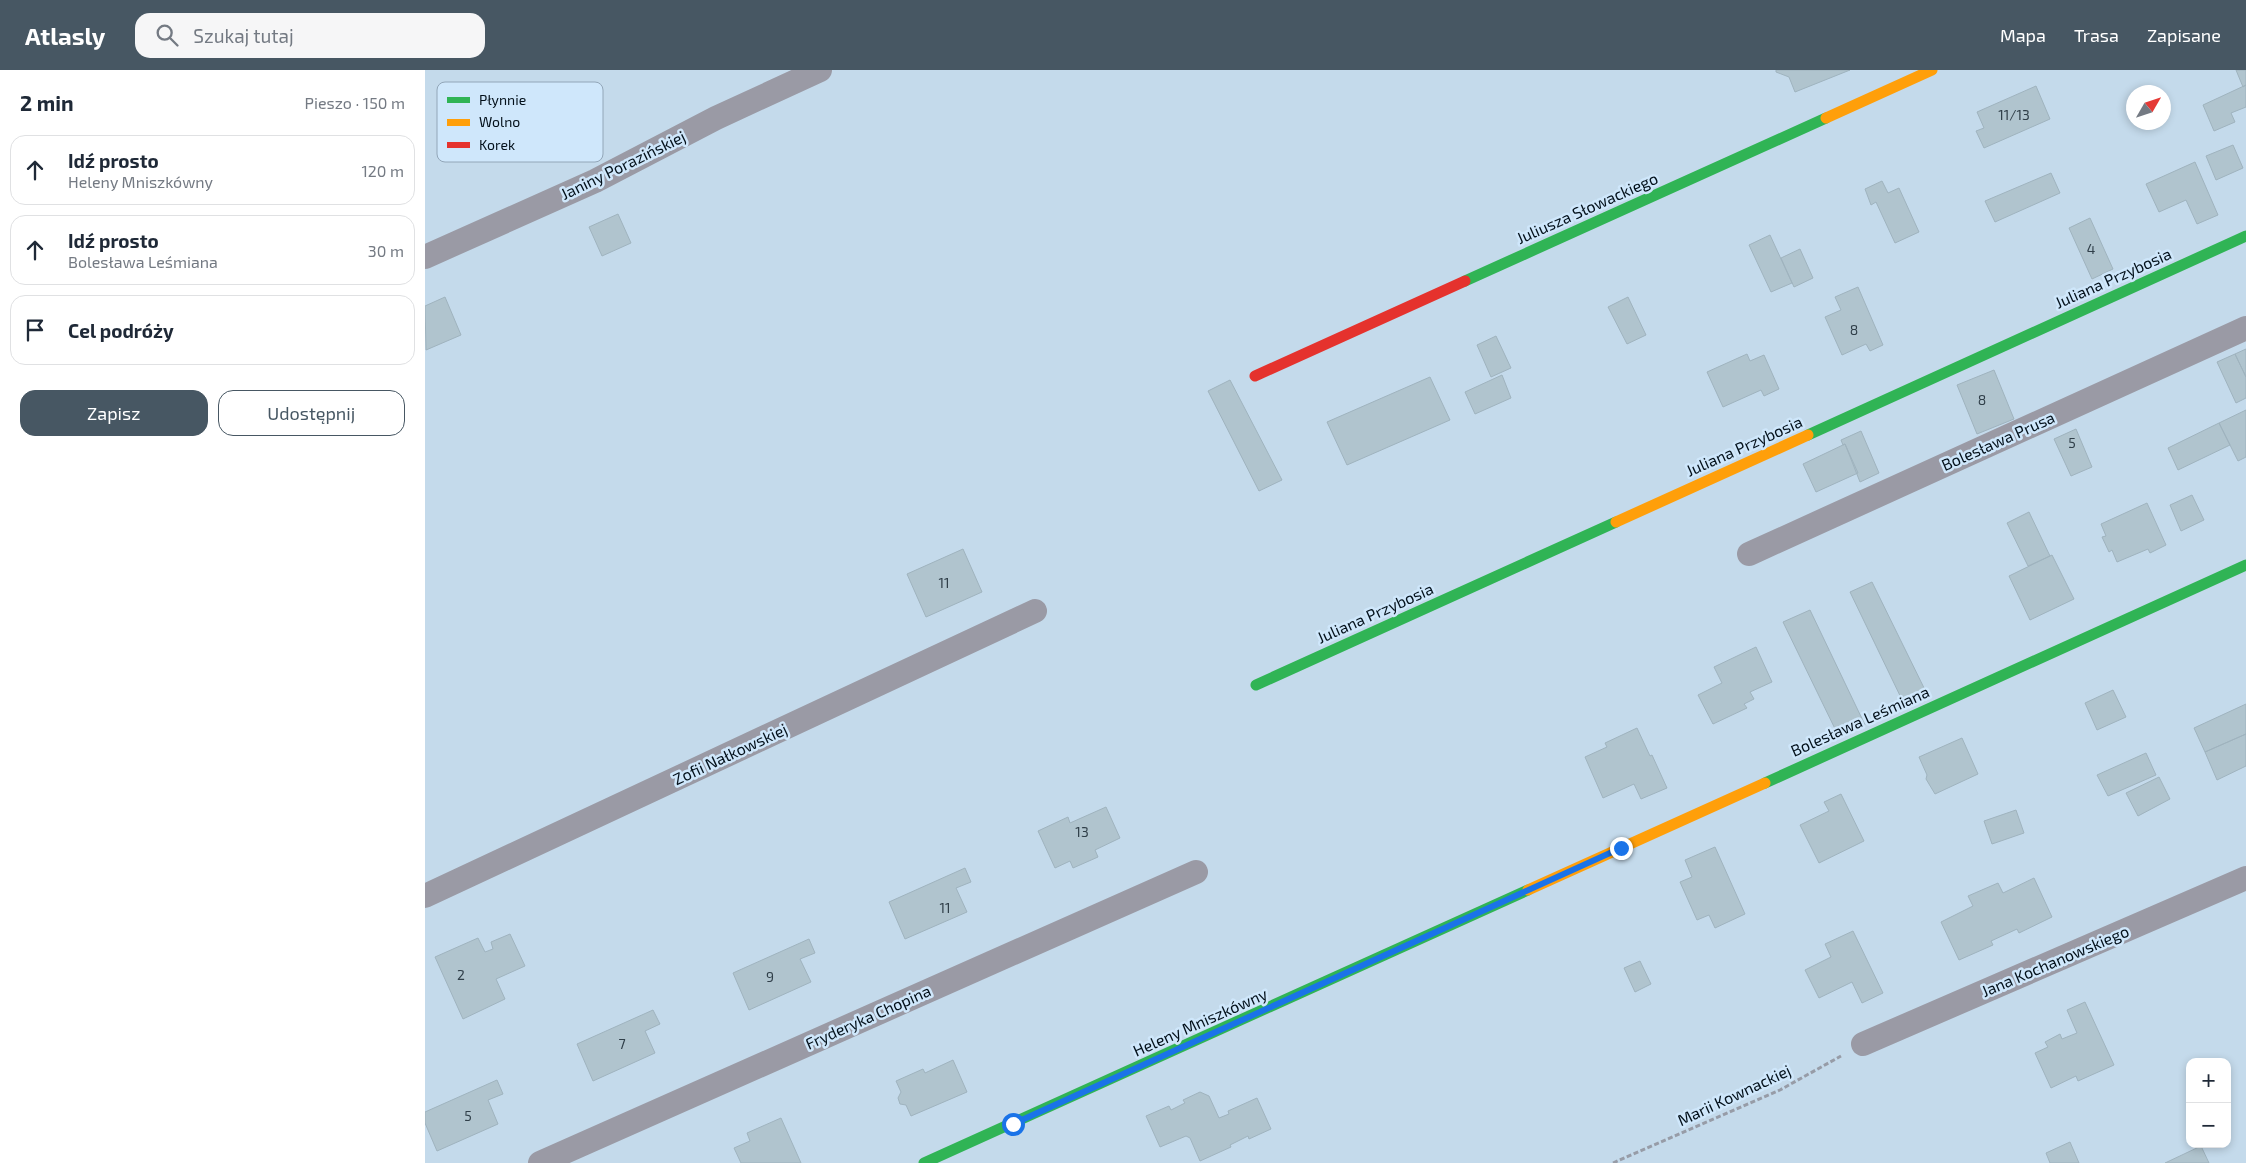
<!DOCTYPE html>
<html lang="pl">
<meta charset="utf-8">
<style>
body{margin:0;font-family:"Exo 2",sans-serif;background:#f6f6f7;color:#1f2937}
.controls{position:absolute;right:15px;bottom:15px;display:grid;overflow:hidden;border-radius:10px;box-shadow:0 2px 8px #0003}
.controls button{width:45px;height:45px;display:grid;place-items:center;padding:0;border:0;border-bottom:1px solid #e0e1e3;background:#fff;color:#1f2937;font:25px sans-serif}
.compass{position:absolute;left:1701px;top:15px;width:45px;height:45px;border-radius:50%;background:#fff;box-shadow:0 2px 8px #0003;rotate:51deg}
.stop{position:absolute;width:15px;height:15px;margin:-11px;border:4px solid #1a73e8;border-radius:50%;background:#fff}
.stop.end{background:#1a73e8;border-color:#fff;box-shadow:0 1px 5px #0008}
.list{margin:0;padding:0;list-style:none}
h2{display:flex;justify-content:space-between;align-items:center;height:65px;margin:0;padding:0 20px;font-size:21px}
h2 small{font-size:16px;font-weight:400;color:#747a83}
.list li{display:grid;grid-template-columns:32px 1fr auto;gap:15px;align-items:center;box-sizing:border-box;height:70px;margin:0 10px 10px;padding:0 10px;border:1px solid #e0e1e3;border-radius:15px}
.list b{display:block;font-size:19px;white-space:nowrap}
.list p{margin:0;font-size:16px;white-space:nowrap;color:#747a83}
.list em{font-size:16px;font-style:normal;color:#747a83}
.actions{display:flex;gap:10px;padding:15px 20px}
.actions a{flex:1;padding:11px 0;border:1px solid #475763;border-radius:15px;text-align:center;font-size:18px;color:#475763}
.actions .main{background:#475763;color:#fff}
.icon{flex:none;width:28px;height:28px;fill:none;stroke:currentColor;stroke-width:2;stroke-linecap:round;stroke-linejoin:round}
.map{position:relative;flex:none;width:1821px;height:1093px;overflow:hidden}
header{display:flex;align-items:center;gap:30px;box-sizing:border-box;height:70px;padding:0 25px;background:#475763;color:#fff}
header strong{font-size:24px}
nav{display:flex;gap:28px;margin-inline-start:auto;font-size:18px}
.search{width:350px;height:45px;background:#f6f6f7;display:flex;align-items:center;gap:12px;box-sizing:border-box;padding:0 18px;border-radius:15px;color:#747a83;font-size:19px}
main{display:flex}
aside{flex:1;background:#fff}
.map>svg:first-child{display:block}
.building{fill:#b0c4ce;stroke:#9fb3be}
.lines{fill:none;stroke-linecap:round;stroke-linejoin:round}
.path{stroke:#979ca7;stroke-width:3;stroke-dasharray:5 2.5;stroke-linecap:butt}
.street{stroke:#9a9aa5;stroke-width:24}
.fast{stroke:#30b455;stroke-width:11}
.slow{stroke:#ff9f0a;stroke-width:11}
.jam{stroke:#e5322d;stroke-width:11}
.route{stroke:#1a73e8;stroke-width:6}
.labels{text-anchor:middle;stroke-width:5;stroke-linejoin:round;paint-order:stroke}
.number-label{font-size:14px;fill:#303f49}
.street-label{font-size:16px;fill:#03101a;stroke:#cfe7fb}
.key{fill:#cfe7fb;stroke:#92a6b8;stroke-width:1}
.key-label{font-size:14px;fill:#03101a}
</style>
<header>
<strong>Atlasly</strong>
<div class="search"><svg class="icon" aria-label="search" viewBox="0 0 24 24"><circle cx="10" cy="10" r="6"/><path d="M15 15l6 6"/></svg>Szukaj tutaj</div>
<nav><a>Mapa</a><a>Trasa</a><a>Zapisane</a></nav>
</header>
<main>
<aside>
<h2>2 min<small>Pieszo · 150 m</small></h2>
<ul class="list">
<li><svg class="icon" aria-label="ahead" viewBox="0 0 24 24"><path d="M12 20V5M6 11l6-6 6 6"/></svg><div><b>Idź prosto</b><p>Heleny Mniszkówny</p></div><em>120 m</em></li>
<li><svg class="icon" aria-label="ahead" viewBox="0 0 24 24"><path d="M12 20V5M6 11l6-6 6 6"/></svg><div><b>Idź prosto</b><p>Bolesława Leśmiana</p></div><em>30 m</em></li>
<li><svg class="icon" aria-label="arrive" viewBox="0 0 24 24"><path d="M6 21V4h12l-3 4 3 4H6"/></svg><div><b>Cel podróży</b></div></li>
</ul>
<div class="actions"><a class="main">Zapisz</a><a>Udostępnij</a></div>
</aside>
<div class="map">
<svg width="1821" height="1093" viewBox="0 0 1821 1093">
<rect width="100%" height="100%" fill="#c4daeb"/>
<path class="building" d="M1351,0H1425L1370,22L1364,7L1351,2Z
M1811,0H1821V15L1818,17Z
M1821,15V37L1806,43L1810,52L1789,61L1778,35Z
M1611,16L1625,49L1559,78L1551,61L1559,58L1552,42Z
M1808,75L1818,98L1791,110L1781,86Z
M1770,92L1793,145L1772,154L1761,130L1734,142L1721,114Z
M1626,103L1635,123L1570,152L1560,131Z
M1457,111L1463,123L1474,118L1494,162L1470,173L1451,132L1446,135L1440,119Z
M193,144L206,173L177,186L164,157Z
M1665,148L1688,199L1667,209L1644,158Z
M1345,165L1367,213L1346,222L1324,175Z
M1375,179L1388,208L1369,217L1356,188Z
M1433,217L1458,275L1445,281L1441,274L1417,285L1400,247L1416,240L1410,227Z
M20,227L36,265L1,280L0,236Z
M1203,227L1221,265L1202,274L1183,237Z
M1071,266L1086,298L1066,307L1052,275Z
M1821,279V307L1810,284Z
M1322,284L1325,291L1339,285L1354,319L1339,326L1336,320L1298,337L1282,302Z
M1810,284L1821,307V328L1811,333L1792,292Z
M1569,300L1589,349L1552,364L1532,315Z
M1077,305L1086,328L1050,344L1040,322Z
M1005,307L1025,350L922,395L902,352Z
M805,310L857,410L834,421L783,321Z
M1821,340V387L1813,391L1794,353Z
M1794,353L1805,375L1753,400L1743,378Z
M1651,359L1667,397L1646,406L1629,369Z
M1436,361L1454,403L1435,412L1420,374L1418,375L1416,370Z
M1420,374L1433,403L1391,422L1378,394Z
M1767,425L1779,450L1756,461L1745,435Z
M1722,433L1741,475L1725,483L1723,479L1692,492L1687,480L1684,482L1677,467L1681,466L1676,454Z
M1604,442L1625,486L1603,496L1582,453Z
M538,479L557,522L501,547L482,504Z
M1627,485L1649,529L1605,550L1584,506Z
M1447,512L1503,626L1480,636L1425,522Z
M1385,540L1440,655L1414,667L1358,552Z
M1331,577L1347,612L1325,622L1329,629L1319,634L1322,638L1288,654L1273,625L1297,613L1289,597Z
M1688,620L1701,647L1672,660L1660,633Z
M1821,634V664L1780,682L1769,658Z
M1212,658L1225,686L1227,685L1242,718L1216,729L1209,714L1178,728L1160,687L1182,677L1180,673Z
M1821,664V696L1792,710L1780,682Z
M1537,668L1553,704L1510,724L1501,709L1502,705L1494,687Z
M1721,683L1731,705L1683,726L1672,705Z
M1734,707L1745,729L1713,746L1701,723Z
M1416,724L1439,771L1394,793L1375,755L1404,741L1399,732Z
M681,737L695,768L670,780L673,787L648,798L645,791L630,798L613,761L643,747L645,753Z
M1591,740L1599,763L1567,774L1559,751Z
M1290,777L1320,844L1290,858L1284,845L1272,850L1255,812L1267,807L1260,790Z
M540,798L546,812L531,818L542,842L480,869L464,832Z
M1609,808L1627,847L1594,863L1592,859L1566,871L1568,875L1534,890L1516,852L1548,836L1543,826L1573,813L1578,823Z
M1428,861L1458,923L1437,933L1427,912L1394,928L1380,900L1406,887L1400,874Z
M85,864L100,896L71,909L80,929L38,949L10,887L53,868L60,882L68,879L66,872Z
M384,869L390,883L375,889L386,912L324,940L308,903Z
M1215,891L1226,914L1210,922L1199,898Z
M1660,932L1689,995L1653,1011L1651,1006L1626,1018L1610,983L1623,977L1620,972L1635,964L1637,969L1652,963L1642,940Z
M228,940L235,954L220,961L230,983L168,1011L152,974Z
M528,990L542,1022L486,1046L481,1035L475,1034L473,1028L476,1022L471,1011L498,999L500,1003Z
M72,1010L78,1024L63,1030L73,1054L12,1081L0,1053V1042Z
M775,1022L784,1026L794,1048L804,1044L803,1041L832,1028L846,1059L824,1069L823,1066L805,1075L806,1077L775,1091L765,1068L761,1066L735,1077L721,1046L744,1036L746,1040L760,1033L758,1030Z
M356,1048L376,1093H316L309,1078L325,1071L322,1063Z
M1645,1072L1654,1093H1625L1621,1083Z
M1776,1076L1784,1093H1740Z"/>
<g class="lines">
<path class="path" d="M1188,1093L1355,1020L1416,986"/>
<path class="street" d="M0,187L170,111L291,48L395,0
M1324,484L1821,258
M0,826L610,541
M1438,974L1821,808
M115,1093L771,802"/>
<path class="fast" d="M1040,211L1401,48
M1383,365L1821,166
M831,615L1191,452
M1340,713L1821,495
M499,1093L1103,820"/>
<path class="slow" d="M1401,48L1507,0
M1191,452L1383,365
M1103,820L1340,713"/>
<path class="jam" d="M830,306L1040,211"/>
</g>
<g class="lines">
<path class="route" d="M588,1054L1196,778"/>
</g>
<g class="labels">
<g class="number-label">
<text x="1589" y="50">11/13</text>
<text x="1666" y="184">4</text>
<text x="1429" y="265">8</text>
<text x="1557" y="335">8</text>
<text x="1647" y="378">5</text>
<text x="519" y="518">11</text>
<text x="657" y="767">13</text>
<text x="520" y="843">11</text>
<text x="36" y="910">2</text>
<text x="345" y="912">9</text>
<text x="197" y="979">7</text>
<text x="43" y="1051">5</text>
</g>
<g class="street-label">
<text transform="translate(198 95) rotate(-26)" y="6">Janiny Porazińskiej</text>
<text transform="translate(1162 138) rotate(-24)" y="6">Juliusza Słowackiego</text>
<text transform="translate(1688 208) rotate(-24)" y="6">Juliana Przybosia</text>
<text transform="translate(1573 371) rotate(-24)" y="6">Bolesława Prusa</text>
<text transform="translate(1319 376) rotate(-24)" y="6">Juliana Przybosia</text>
<text transform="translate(950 543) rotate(-24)" y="6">Juliana Przybosia</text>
<text transform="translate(1435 651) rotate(-24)" y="6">Bolesława Leśmiana</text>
<text transform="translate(305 684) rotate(-25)" y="6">Zofii Nałkowskiej</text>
<text transform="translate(1630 891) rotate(-23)" y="6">Jana Kochanowskiego</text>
<text transform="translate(443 947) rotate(-24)" y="6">Fryderyka Chopina</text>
<text transform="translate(775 952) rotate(-24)" y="6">Heleny Mniszkówny</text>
<text transform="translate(1309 1025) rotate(-25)" y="6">Marii Kownackiej</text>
</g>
</g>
<rect x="12" y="12" width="166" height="80" rx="8" class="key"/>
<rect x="22" y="27" width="23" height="6" fill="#30b455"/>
<rect x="22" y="49" width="23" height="7" fill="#ff9f0a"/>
<rect x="22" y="72" width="23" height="6" fill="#e5322d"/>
<g class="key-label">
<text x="54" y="35">Płynnie</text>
<text x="54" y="57">Wolno</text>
<text x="54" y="80">Korek</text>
</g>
</svg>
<div class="controls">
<button>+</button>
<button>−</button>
</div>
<svg class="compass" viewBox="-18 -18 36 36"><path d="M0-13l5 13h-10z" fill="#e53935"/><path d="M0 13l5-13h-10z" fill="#747a83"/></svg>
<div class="stop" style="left:588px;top:1054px"></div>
<div class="stop end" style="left:1196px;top:778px"></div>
</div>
</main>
